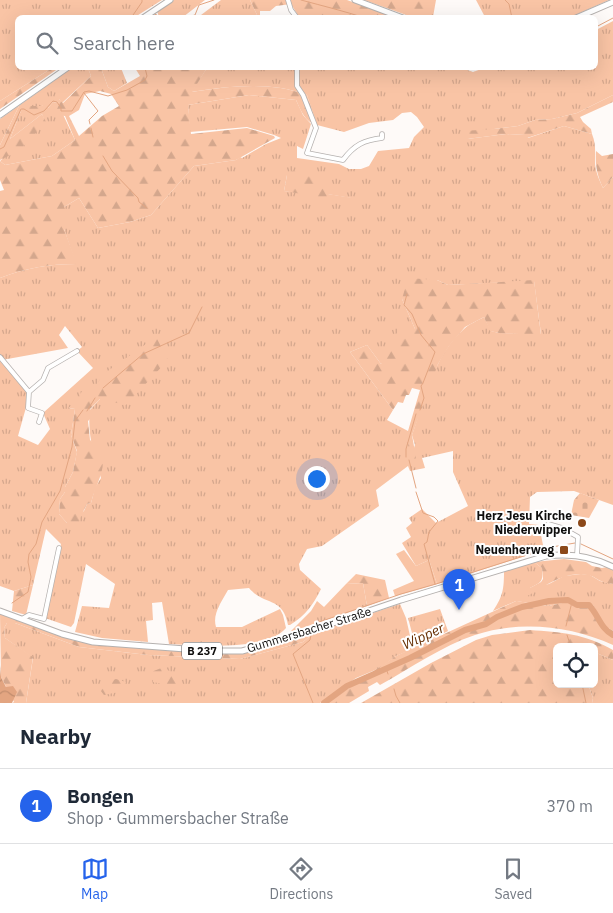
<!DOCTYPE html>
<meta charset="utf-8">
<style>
body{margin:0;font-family:"IBM Plex Sans",sans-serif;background:#f2f2f3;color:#1f2937}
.controls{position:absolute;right:15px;bottom:15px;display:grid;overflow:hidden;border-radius:8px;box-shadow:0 5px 20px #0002}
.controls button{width:45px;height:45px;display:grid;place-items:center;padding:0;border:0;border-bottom:1px solid #e0e1e3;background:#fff;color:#1f2937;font:25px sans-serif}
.you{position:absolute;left:316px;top:478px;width:18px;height:18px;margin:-12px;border:4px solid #fff;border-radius:50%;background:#1a73e8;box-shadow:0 0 0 8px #1a73e833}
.badge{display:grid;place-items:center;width:32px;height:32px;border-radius:50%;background:#2563eb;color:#fff;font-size:16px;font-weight:700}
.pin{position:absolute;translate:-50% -41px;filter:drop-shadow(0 1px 2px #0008)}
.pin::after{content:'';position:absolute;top:26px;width:18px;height:15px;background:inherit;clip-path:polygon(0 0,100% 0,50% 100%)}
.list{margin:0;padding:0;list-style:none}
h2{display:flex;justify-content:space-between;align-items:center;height:65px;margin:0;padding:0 20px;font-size:21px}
h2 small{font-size:16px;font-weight:400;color:#747a83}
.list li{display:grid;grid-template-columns:32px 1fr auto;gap:15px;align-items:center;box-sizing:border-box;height:75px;padding:0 20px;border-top:1px solid #e0e1e3}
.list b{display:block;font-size:19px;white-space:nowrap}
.list p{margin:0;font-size:16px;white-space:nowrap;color:#747a83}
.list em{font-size:16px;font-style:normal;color:#747a83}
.icon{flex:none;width:28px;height:28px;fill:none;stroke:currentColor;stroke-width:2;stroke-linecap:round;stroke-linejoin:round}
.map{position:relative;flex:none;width:613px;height:703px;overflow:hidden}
.search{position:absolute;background:#fff;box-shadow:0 5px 20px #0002;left:15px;right:15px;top:15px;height:55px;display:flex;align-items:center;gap:12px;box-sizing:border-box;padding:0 18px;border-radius:8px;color:#747a83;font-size:19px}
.sheet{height:140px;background:#fff}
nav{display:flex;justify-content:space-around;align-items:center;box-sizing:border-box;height:70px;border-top:1px solid #e0e1e3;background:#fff;font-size:14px;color:#747a83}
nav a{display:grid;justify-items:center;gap:2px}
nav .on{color:#2563eb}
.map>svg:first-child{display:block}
.grass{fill:url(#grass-tufts);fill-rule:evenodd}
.forest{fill:url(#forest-firs);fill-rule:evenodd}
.cemetery{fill:url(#cemetery-stones)}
.garden{fill:#f9c4a5}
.water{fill:url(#water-waves)}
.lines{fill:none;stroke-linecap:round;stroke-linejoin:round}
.stream{stroke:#e3a581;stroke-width:1}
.river{stroke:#e3a581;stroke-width:6}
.minor-casing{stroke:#b5b1af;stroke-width:5.5}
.major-casing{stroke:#b5b1af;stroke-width:7}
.minor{stroke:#fff;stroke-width:4}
.major{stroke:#fff;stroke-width:5}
.poi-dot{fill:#8c491a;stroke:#fff;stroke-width:2}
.labels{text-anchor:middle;stroke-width:4;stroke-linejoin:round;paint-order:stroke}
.shield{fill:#fff;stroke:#575656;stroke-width:1}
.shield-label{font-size:11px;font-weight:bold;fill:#0f0e0d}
.poi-label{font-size:12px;font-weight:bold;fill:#0f0e0d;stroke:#fff;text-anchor:end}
.street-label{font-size:12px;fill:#0f0e0d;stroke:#fff}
.water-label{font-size:14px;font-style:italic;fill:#662e02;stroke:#fff}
</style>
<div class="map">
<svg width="613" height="703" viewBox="0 0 613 703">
<defs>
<pattern id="grass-tufts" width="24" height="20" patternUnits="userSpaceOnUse" patternTransform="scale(1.25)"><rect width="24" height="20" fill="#f9c4a5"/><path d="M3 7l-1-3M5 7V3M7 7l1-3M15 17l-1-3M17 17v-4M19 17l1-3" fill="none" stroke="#d4a78d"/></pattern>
<pattern id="forest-firs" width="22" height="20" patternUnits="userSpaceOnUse" patternTransform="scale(1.25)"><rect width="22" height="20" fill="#f9c4a5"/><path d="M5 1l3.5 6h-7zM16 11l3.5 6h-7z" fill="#d4a78d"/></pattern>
<pattern id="cemetery-stones" width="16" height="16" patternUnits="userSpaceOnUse" patternTransform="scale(1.25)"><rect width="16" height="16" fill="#f9c4a5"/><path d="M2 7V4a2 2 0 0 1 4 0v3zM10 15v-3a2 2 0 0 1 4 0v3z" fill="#d4a78d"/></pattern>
<pattern id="water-waves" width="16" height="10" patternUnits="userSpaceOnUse" patternTransform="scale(1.25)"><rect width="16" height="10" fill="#e3a581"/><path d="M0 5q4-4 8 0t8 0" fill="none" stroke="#c28d6e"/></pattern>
</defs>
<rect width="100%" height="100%" fill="#fefaf8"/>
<path class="grass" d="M0,0H162L135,17L18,18V68H52L0,101Z
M174,0H205L183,17H159L157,11Z
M221,0H250L258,17L197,18Z
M476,0H609L571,17H485Z
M613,21V95L577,113L552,119L535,120L518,126L494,129L467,139L506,134L526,135L528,138L564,126L592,134C596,144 595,150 595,161C595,171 599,179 603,188L613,177V505L574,491L537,492L530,497L529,524L539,525L544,550L437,584L429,560L416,566L402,543L411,537L406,528L412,523L409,518L422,509L436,523L468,506L453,472V451L422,458L425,468L410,471L408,466L376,490L379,506L322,546L307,549L299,564L300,570L321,589C313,605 306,615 290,625H288C283,596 264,606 249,588L228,590C222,601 212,614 216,627H242L280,609L283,615L286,628C266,652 198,645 169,644L162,602L152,603L153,620L146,621L148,642L102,638L75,632L82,606L109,608L115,584L86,564L74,623L71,627L45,618L61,544L46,529L33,585L14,591L0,586V359L27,392V404L18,436L38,445L50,429L43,413L93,368L77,351L82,347L65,326L59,335L68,348L2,360L0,357V278C26,268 49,264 76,264L64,229V207L79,198L98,228L130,222L151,215L194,166L236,160L240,157L242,158L266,144L281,138L274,135L247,127L190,132L188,105L249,95L296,100L303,115L311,124L303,149L297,146V158L339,164L349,169H361L369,166L378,151L409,148L414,137L424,127L417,117L411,112L402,113L393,120L369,123L344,132L317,125L307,95C270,81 230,86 191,92L207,68H462L473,72L484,68H529L532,70L538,68H596V30ZM287,175L327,194L351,198L284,191ZM437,280L448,285L534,281L541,334L499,333L491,331L484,317C477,321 469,324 464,329C434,355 425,399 412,435L415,445L408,465V431L387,420L393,410L350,352L367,345L381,364L415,329L402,299ZM92,394L100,399L90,410C87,434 94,455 101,478L95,488L91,503L87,504L84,511L67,523L59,514L60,499L65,492V487L73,472L77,452L71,435L75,409L69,408Z
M72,68H88L91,76L62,103L59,99L42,106H19L0,145V119Z
M101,68H121L127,83L114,91L108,87Z
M53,102L59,103V106L75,140L52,156L5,165L0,161L45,122L42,114L10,139L22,108H48Z
M534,562L542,568C543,582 542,582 530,588L549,584L564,576L581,574L590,575L600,581L613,584V631L605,626L593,605L572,601L548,606L516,601L493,611C503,596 504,589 504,571Z
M363,583L367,606L290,632L311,611L317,601L324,607L346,584Z
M400,604L406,618L413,649L396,656L380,668L356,678L320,703H26L33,658L5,638L4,628L7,623H15L79,647L148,655L240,659L303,642L315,632Z
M440,609L448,631L416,648L408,618Z
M594,652L613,660V703H592L593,698L588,684H594Z"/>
<path class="forest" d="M250,0H347L393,17H299L291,4L276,6L270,11H260V17H258Z
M364,0H436L433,17H412Z
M52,68H59L0,109V101Z
M88,68H101L108,87L114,91L140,76L135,68H207L192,92C230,86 270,81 307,95L317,125C305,122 301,111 296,100L249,95L188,105L191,134L247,128L274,136L275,138L236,160L194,166L151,215L130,222L98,228L79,198L64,207L71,225L64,229L77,264C49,264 26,268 0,278V191L4,190L0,180V161L5,165L52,156L75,140L65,116L55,115L59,103L53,102L48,108L35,115L26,108H22L10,139L42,114L46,122L19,151L0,160V145L19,106H42L49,99H59L63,103L91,76ZM100,91L111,94L119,106L102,116L79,136L69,116L79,110L85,94Z
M613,95V102L580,117L583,122L591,129L592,134L564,126L527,138L525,135L506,134L467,139L463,131L494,129L518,126L535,120L552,119L577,113Z
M596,151L602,156L613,154V177L603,188C597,175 595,165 596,151Z
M290,170L327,182L328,194L353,198L337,200L284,191L287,175Z
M408,278L437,280L448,285L534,280L541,335L499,333L490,331L484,317L465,327L449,346L438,364L412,435L416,458L408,466V431L420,390L412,388L409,395H406L403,403L398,402L393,410L350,352L367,345L381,364L401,325L415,329L402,299Z
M156,337L168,360L126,405L100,399L90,409L94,415L88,421L90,440C115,459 97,479 91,503L87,504L77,524L67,523L59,514L60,499L65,492V487L73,472L77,451L71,435L75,409L69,408L84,389L92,394L102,375Z
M564,559L586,562L592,566L602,568L607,567L613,570V584C609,583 605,583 601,581C596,579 592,575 587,575C561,570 539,592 517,601L548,606L572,601L593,605L605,626L613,631V645C571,626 520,620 475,635C442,646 411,668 380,685L377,682L368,687L369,691L349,703H327L396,656L516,601L530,588L541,582L543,579L542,568L534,562Z
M356,574L385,580L389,598L367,606L363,583L346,584Z
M33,585L26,615L12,611L14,591Z
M0,614L72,640L95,645L226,654L252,652L315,632L303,642L240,659L148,655L79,647L15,623H7L4,628L5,638L33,657L26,703H12L14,702L1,677Z
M530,630C560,632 586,634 613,650V660L594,652V647H557V684H588L593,698L592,703H361L431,663L476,640L492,635Z
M164,667L178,678L177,687L153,682L151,672Z
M116,679L126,682L118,692L104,695L96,685Z"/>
<path class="cemetery" d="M580,493L599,500L589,518L571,515L574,500Z"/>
<path class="garden" d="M537,529L539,542L518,545L516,532Z
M404,550L416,566L429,560L437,584L395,596L393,590L414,581L396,554Z"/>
<path class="water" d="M0,665L1,677L6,687L13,686L17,692L12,703H0Z"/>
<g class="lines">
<path class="stream" d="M301,0C323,6 344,11 365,18
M505,0L509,4L512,18
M131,18L142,2V0
M150,18L156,14L157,18
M184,18L195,15L199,5L214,0
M369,18H383
M596,27L613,18
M84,93L98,111L89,120L90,124
M91,128L93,137
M0,149L4,147L21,109H24L34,115L44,111L53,101L57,102L61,108V111H72L84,92L89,91L108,96L127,90L145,80L147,76L145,68
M103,156L112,171L138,198L139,202L147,208
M407,294L404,305L412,314L421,335L435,352L423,383L421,386L424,398L420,410
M103,388L143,354L189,333L202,307
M87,411L95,398
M406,457V449L416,414
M409,460L416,488
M416,492L423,513L434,517L438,521L429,532L427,542L424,544L435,584
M581,544L613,559
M12,603L28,592L31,577L28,562L29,554L36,544L42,522L60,491L72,447L75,421L83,410
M318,623L319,622L401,594L436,584L552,547L575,543
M566,626L572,602
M567,635L571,647
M386,668L388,674
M582,684L586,703
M394,689L396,696L400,703
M313,703L293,654L310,640L311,635L320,631"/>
<path class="river" d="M324,703L347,686L410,658L465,630L486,624L497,617L522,607L549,601L568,600L577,605H589C599,616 600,628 613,635"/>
<defs>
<path id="minor" d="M288,0L291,10L297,18
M297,68V86L303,95L316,128L307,153L343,160C354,145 364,140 382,138V134
M0,357L29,392L28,408L42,413L39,422
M29,392L43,380L48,368L77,351
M548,524L562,528L578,537L577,556
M22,619L29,615L44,619L59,548"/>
<path id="major" d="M355,0L403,18
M143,18L170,0
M576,18L613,2
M0,115L67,68
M0,611L62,634L93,642L212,651H242L286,639L401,600L546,556C569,553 592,556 613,567"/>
</defs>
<use href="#minor" class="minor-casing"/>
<use href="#major" class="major-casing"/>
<use href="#minor" class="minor"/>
<use href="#major" class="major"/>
</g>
<g class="poi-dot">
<circle cx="582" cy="523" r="5"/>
<rect x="559" y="545" width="10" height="10" rx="2.5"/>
</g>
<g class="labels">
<rect class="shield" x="182" y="642.5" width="40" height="17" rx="4"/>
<g class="shield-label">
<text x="202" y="655">B 237</text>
</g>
<g class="poi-label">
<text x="572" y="520">Herz Jesu Kirche<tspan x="572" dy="14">Niederwipper</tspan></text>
<text x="554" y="554">Neuenherweg</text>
</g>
<g class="street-label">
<text transform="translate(309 630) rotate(-17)" y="4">Gummersbacher Straße</text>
</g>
<g class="water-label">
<text transform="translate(423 636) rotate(-25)" y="5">Wipper</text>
</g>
</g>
</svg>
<div class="controls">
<button><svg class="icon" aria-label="locate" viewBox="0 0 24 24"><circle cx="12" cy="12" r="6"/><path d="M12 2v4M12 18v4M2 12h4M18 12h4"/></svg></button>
</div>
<div class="you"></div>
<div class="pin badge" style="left:459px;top:610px">1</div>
<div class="search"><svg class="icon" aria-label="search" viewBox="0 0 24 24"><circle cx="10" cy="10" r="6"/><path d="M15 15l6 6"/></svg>Search here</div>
</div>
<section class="sheet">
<h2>Nearby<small></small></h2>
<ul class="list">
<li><span class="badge">1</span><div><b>Bongen</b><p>Shop · Gummersbacher Straße</p></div><em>370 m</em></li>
</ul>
</section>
<nav>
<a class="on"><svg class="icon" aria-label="map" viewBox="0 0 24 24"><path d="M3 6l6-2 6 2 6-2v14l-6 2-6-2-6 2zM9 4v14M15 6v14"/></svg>Map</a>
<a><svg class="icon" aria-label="directions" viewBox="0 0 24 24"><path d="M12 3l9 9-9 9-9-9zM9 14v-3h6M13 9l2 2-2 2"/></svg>Directions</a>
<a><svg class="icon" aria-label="saved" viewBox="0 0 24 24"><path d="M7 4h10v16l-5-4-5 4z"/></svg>Saved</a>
</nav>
